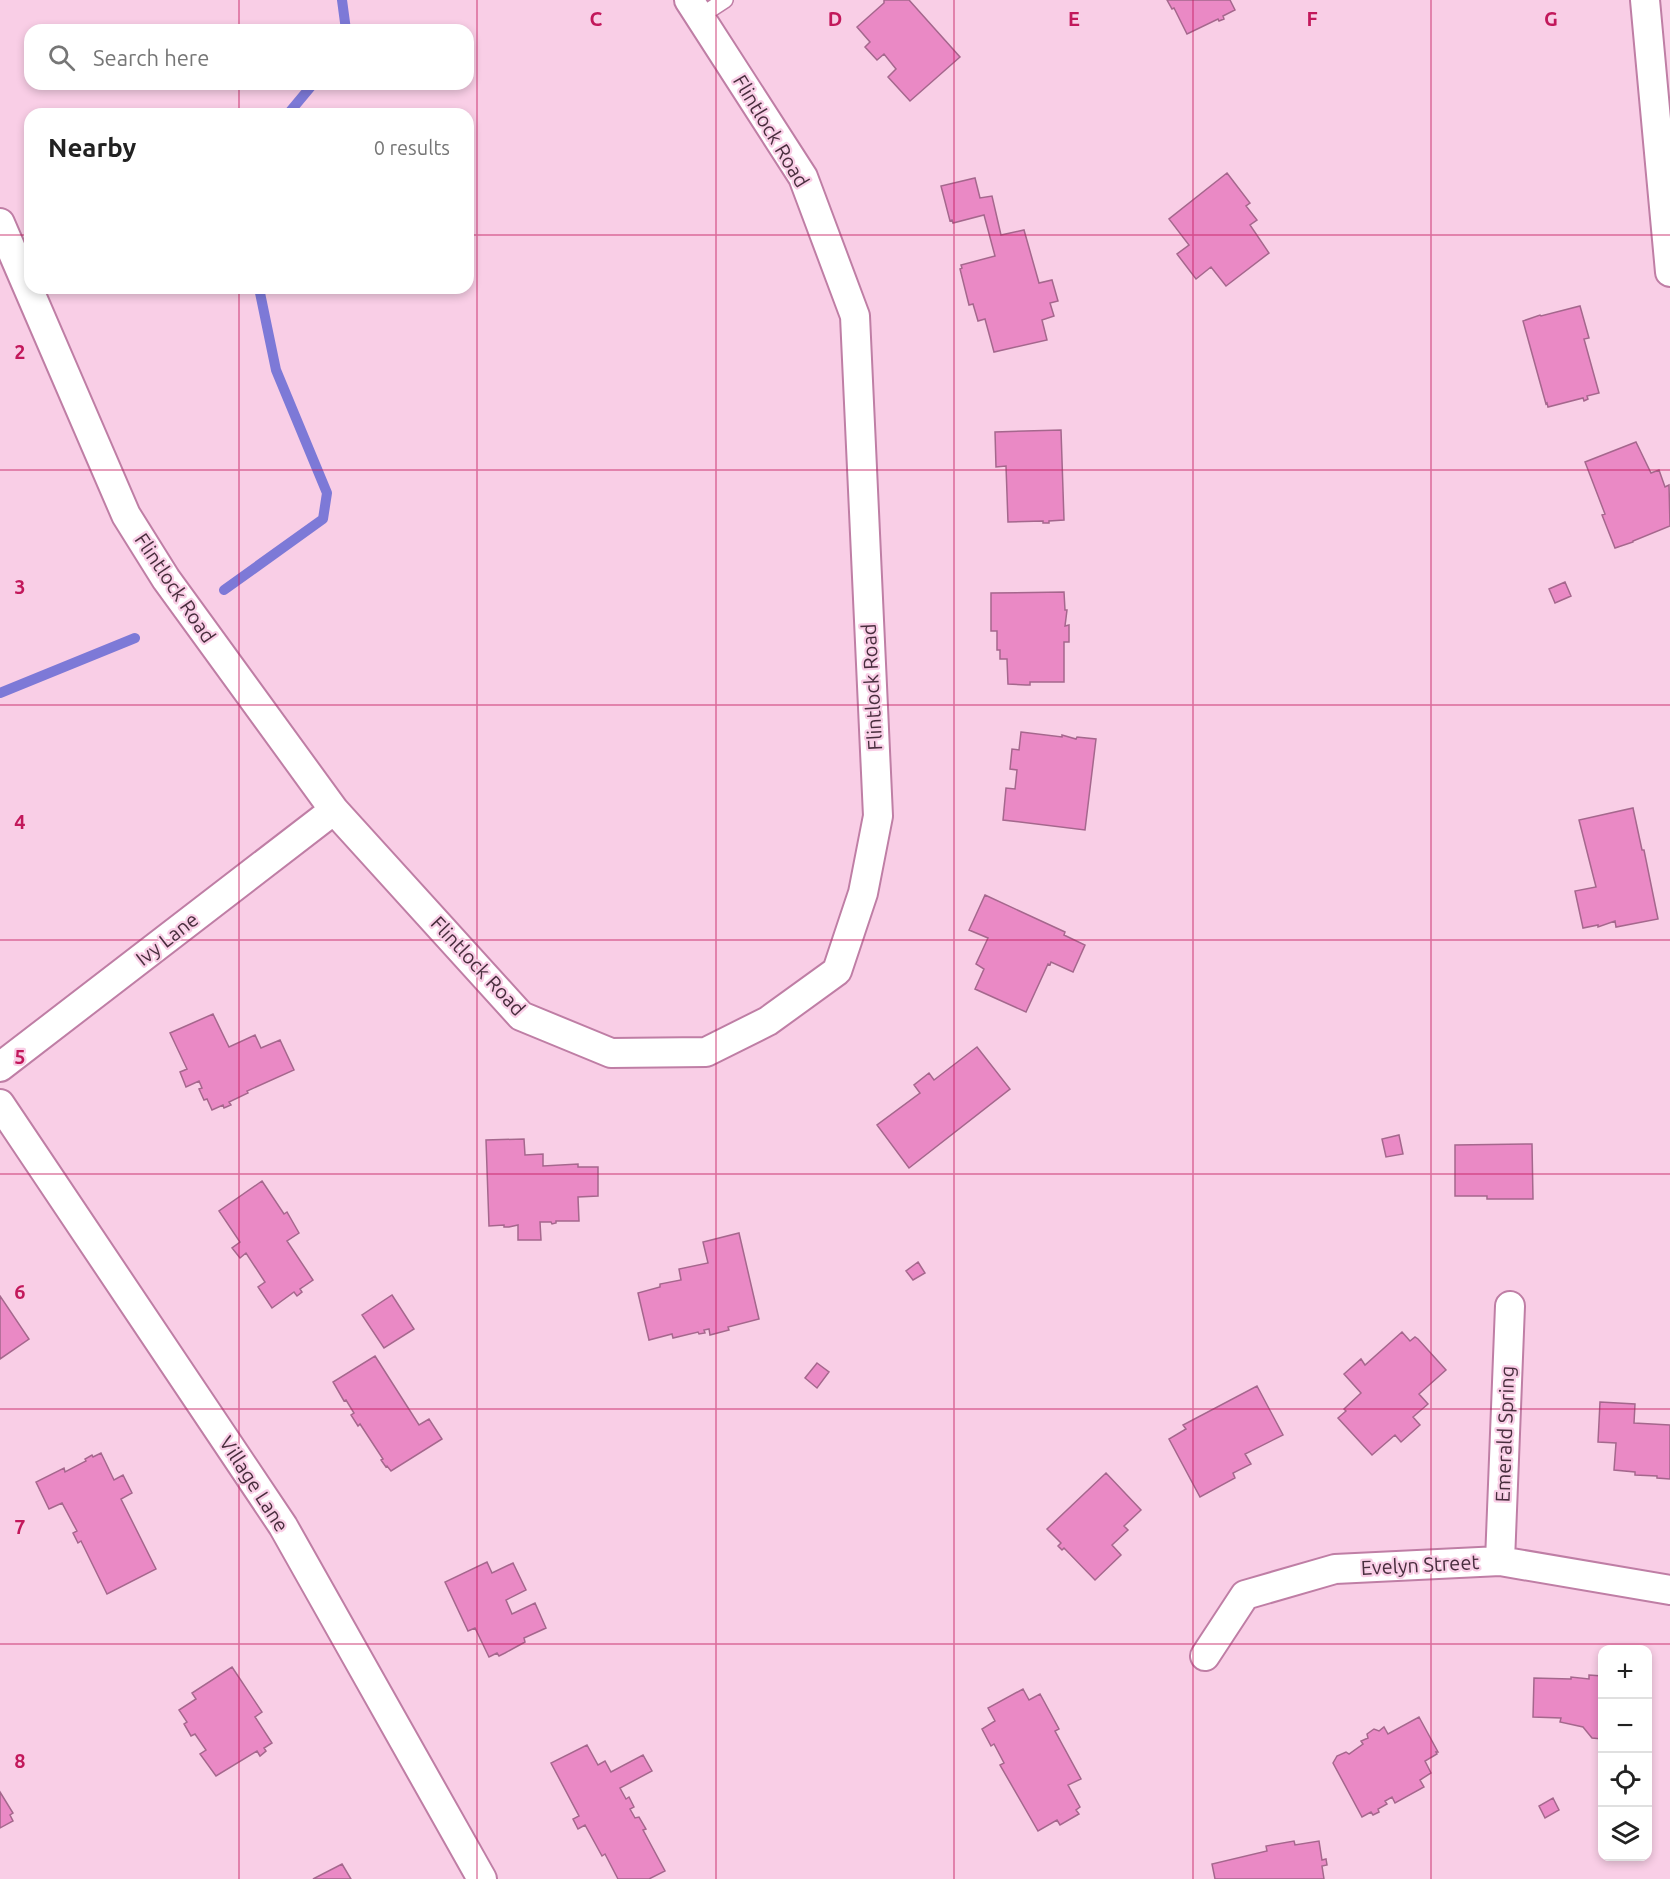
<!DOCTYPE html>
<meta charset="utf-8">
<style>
body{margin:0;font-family:Ubuntu,sans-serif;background:#f2f2f2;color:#222}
.controls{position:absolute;right:18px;bottom:18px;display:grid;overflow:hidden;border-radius:12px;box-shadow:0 3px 9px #0003}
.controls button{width:54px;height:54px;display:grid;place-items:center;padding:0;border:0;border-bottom:2px solid #e0e0e0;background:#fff;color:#222;font:30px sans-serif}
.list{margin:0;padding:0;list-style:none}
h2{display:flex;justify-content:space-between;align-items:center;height:78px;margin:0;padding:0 24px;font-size:26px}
h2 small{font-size:20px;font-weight:400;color:#767676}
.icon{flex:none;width:33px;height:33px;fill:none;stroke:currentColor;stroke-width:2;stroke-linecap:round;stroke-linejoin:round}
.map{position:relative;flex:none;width:1670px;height:1879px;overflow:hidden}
.search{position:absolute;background:#fff;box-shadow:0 3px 9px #0003;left:24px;top:24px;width:450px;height:66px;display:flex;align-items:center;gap:15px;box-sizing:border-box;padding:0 21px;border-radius:18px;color:#767676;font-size:22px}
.panel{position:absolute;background:#fff;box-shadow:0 3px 9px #0003;left:24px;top:108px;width:450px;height:186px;border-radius:18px}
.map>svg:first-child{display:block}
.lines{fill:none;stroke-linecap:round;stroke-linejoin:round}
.stream{stroke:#7d79d7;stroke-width:10}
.building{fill:#ea89c5;stroke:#a5678d;stroke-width:1.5}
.service-casing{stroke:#bf7ea5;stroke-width:18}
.minor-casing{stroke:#bf7ea5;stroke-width:32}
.service{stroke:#fff;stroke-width:15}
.minor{stroke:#fff;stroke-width:28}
.grid{fill:none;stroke:#c2185b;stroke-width:1.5;stroke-opacity:0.55}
.labels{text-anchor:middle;stroke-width:4.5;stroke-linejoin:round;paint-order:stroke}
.street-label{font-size:20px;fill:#482d3d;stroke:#f9cee6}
.grid-label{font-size:20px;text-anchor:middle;font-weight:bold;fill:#c2185b;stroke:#f9cee6;stroke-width:4.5;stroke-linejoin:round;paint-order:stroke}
</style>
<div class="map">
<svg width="1670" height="1879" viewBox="0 0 1670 1879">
<rect width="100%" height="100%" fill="#f9cee6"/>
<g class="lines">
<path class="stream" d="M342,0L346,30
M288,114L313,84
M224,590L323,519L327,493L276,370L259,288
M0,693L135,638"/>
</g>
<path class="building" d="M884,0H909L960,57L910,101L888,77L896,69L884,54L877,60L865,47L870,42L857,27L884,3Z
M1167,0H1230L1235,10L1223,16L1224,19L1219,21L1218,19L1187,34L1174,8L1172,9Z
M1227,173L1250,203L1246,206L1257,220L1250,225L1269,253L1226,286L1211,267L1196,279L1177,254L1189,245L1169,219Z
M975,178L980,198L992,196L1001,235L1024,230L1039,283L1052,280L1058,301L1050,303L1054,316L1042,320L1047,340L994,352L985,319L978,321L973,304L969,305L960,269L962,268L961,265L995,256L984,215L953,223L952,220L950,221L941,186Z
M1580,306L1589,338L1584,339L1599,393L1587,396L1588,399L1584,401L1583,398L1548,407L1547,403L1546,404L1523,321L1540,315L1541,316Z
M1061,430L1064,520L1049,521V523H1043V521L1008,522L1006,466L996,467L995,432Z
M1636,442L1651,473L1659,470L1665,487L1669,485L1670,526L1633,541V542L1615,548L1602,515L1605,514L1585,462Z
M1565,582L1571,596L1555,603L1549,589Z
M1064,592L1065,610H1067L1065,626L1069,625V642H1064V682H1030V685H1026L1008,684L1007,659H1000V650H997V631H991V593Z
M1021,732L1062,737V735L1076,739L1077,737L1096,739L1085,830L1003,820L1006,788L1015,789L1017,770L1010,769L1012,749L1019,750Z
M1633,808L1642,850H1644L1658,919L1616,927L1615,921L1598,927V925L1583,928L1575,891L1596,887L1579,820Z
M985,895L1065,932L1064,935L1085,945L1073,972L1051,962L1050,965L1048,964L1026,1012L975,989L984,969L976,964L988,938L969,930Z
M213,1014L229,1047L255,1035L261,1048L280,1040L294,1070L247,1091L248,1093L229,1102L231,1105L224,1108L223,1105L212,1110L207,1099L204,1100L199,1089L202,1088L199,1081L186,1087L180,1072L187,1069L170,1033Z
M977,1047L1010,1089L909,1168L877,1125L920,1093L914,1085L929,1073L934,1080Z
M1399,1135L1403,1154L1386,1157L1382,1139Z
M524,1139L525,1155L543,1154V1166L578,1164V1167H598V1196L578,1197L579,1221H556V1223L552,1224L551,1222H540L541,1240H518V1225L509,1227H504V1225L489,1226L486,1140Z
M1532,1144L1533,1199H1487V1196H1455V1145Z
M262,1181L284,1214L287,1212L299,1233L287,1241L313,1280L300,1289L302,1292L297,1296L294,1292L272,1308L258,1287L265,1282L246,1253L240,1258L232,1248L240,1242L219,1211Z
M739,1233L759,1319L728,1327L729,1330L710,1335L709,1329L704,1330L705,1333L699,1334L698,1332L673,1338L672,1334L649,1340L638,1293L660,1287V1284L681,1280L679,1269L708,1263L703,1242Z
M918,1262L925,1273L913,1280L906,1271Z
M392,1295L414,1329L384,1348L362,1315Z
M0,1296L29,1339L0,1359Z
M1402,1332L1410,1341L1415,1337L1418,1339L1446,1370L1419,1394L1428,1404L1413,1417L1420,1425L1401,1442L1395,1435L1372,1455L1338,1418L1346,1411L1344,1409L1361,1393L1344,1374L1361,1359L1365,1365Z
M375,1356L419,1425L429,1419L442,1439L391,1471L387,1466L386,1467L381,1460L383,1459L360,1424L358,1426L351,1415L354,1413L346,1400L344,1401L333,1382Z
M817,1363L829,1372L817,1388L805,1378Z
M1257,1386L1283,1435L1245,1454L1251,1464L1233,1473L1235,1478L1200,1497L1169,1439L1186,1429L1183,1425Z
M1600,1402L1635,1404L1634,1423L1670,1425V1479L1657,1478V1476L1635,1475V1472L1614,1470L1616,1443L1598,1442Z
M101,1453L114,1480L123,1475L132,1493L121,1499L156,1569L107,1594L81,1541L78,1543L73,1533L77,1531L62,1503L49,1509L36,1482L64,1468L65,1472L86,1461L85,1459L92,1455L93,1457Z
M1106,1473L1141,1510L1124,1526L1128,1530L1112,1545L1121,1555L1095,1580L1064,1548L1062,1550L1058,1546L1061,1543L1047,1529Z
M487,1562L492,1573L513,1563L526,1590L506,1600L512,1614L535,1603L546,1628L524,1638L525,1642L505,1653L499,1656L497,1653L489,1657L475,1628L468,1631L445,1582Z
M232,1667L262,1712L255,1717L272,1743L264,1748L266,1751L260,1756L257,1751L216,1776L200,1754L206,1750L195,1734L191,1736L184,1724L187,1722L179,1710L196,1699L192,1693Z
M1589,1675L1602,1676V1739L1592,1738L1583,1727L1560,1722L1561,1718L1533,1717L1534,1678L1571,1679V1677L1589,1679Z
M1023,1689L1029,1700L1040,1694L1059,1729L1055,1731L1081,1779L1068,1785L1080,1807L1076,1810L1079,1814L1060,1825L1057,1820L1038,1831L1000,1765L1004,1763L994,1744L991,1746L982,1729L995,1721L988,1708Z
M1419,1717L1438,1752H1436L1437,1754L1425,1761L1431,1773L1420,1780L1424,1787L1395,1803L1392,1797L1385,1801L1387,1804L1378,1809L1379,1812L1373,1815L1371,1812L1362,1817L1333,1763L1337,1756L1346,1752L1349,1754L1363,1744L1361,1741L1368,1738L1367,1734L1374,1729L1379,1731L1384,1727L1388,1734Z
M587,1745L598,1765L605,1761L611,1772L643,1755L652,1771L620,1788L626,1799L629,1797L634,1807L630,1809L635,1818L639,1817L646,1829L643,1830L665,1871L649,1879H618L605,1854L602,1856L585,1825L578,1829L573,1819L579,1816L551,1763Z
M0,1792L13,1813L10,1815L13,1821L0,1828Z
M1553,1798L1559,1810L1545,1818L1539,1806Z
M1294,1841L1295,1845L1319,1841L1322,1860L1326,1859L1327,1865L1322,1866L1324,1879H1215L1212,1864L1267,1851L1266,1846Z
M342,1864L351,1879H313Z"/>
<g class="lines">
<defs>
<path id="service" d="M699,17L725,0"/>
<path id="minor" d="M1645,0L1670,272
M0,223L126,515L166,579L334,810L521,1016L611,1053L706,1052L768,1021L837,971L863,893L878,816L855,316L803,177L689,0
M0,1067L334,810
M0,1104L283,1526L482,1879
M1500,1561L1510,1306
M1205,1656L1245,1595L1335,1569L1500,1561L1670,1590"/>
</defs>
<use href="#service" class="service-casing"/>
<use href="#minor" class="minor-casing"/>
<use href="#service" class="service"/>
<use href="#minor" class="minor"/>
</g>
<path class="grid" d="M239,0V30M477,0V1879M716,0V1879M954,0V1879M1193,0V1879M1431,0V1879M239,84V114M0,235H30M468,235H1670M239,288V1879M0,470H1670M0,705H1670M0,940H1670M0,1174H1670M0,1409H1670M0,1644H1670"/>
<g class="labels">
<g class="street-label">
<text transform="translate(771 131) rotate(59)" y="7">Flintlock Road</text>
<text transform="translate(175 588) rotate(56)" y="7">Flintlock Road</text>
<text transform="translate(872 687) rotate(-93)" y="7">Flintlock Road</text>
<text transform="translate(167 939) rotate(-38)" y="7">Ivy Lane</text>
<text transform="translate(478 966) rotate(47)" y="7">Flintlock Road</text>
<text transform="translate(1505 1434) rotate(-88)" y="7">Emerald Spring</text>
<text transform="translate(254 1484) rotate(57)" y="7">Village Lane</text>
<text transform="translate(1420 1565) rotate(-3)" y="7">Evelyn Street</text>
</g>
</g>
<g class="grid-label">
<text x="596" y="26">C</text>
<text x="835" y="26">D</text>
<text x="1074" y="26">E</text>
<text x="1312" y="26">F</text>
<text x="1551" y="26">G</text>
<text x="20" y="359">2</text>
<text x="20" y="594">3</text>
<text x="20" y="829">4</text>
<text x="20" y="1064">5</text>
<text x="20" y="1299">6</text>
<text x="20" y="1534">7</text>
<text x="20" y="1768">8</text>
</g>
</svg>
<div class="controls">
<button>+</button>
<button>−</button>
<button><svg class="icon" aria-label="locate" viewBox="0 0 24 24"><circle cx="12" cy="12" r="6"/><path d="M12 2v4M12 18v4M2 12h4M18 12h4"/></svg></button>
<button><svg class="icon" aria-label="layers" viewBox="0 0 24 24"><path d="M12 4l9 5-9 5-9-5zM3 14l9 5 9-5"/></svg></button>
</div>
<div class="search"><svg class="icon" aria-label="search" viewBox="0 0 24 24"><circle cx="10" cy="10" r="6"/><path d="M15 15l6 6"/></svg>Search here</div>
<section class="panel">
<h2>Nearby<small>0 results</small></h2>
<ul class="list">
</ul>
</section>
</div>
